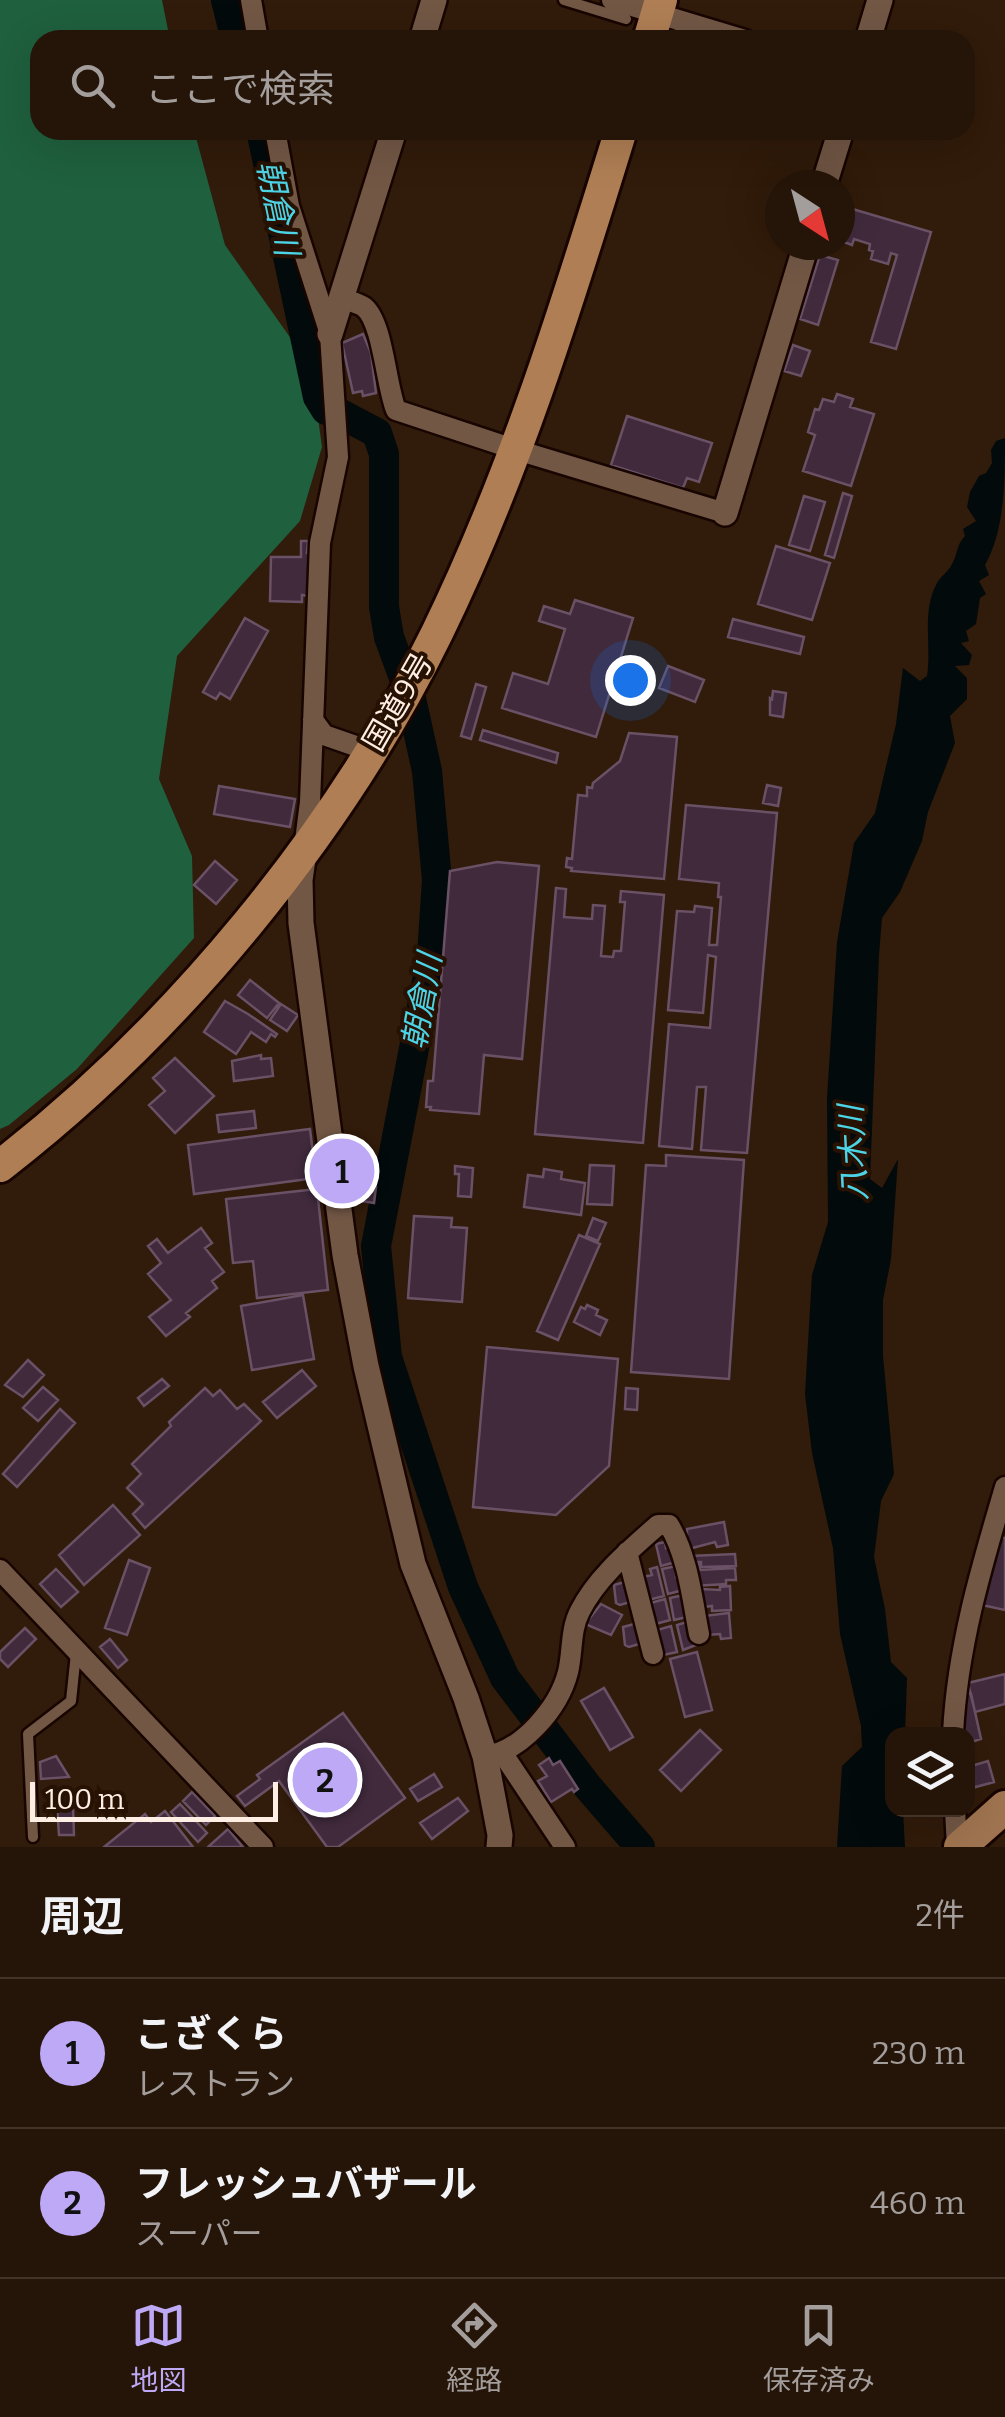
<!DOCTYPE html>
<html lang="ja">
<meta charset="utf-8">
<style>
body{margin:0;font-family:Bitter,"Noto Sans JP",serif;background:#312116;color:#f1f3f6}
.controls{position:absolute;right:30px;bottom:30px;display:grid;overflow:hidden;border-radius:20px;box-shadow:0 10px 40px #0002}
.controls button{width:90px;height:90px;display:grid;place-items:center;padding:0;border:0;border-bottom:2px solid #423329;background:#251408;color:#f1f3f6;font:50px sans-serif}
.compass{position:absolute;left:765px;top:170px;width:90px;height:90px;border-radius:50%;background:#251408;box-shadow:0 10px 40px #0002;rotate:144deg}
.scale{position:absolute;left:30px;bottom:25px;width:248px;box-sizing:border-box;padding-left:10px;border:5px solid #feeee4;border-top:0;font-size:28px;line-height:35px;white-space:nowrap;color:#feeee4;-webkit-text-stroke:8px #271102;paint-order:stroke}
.you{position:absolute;left:630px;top:680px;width:35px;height:35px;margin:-25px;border:8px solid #fff;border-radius:50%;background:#1a73e8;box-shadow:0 0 0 15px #1a73e833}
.badge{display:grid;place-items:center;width:65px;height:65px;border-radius:50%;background:#bda9f5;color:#111;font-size:32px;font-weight:700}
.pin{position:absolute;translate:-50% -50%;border:5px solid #fff;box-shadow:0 2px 10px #0006}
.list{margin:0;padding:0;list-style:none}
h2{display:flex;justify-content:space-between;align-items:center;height:130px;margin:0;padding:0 40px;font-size:42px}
h2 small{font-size:32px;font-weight:400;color:#a39e9c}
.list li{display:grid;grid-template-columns:65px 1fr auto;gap:30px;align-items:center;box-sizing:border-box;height:150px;padding:0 40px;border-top:2px solid #423329}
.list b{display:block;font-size:38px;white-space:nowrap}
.list p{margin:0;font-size:32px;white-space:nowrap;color:#a39e9c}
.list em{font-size:32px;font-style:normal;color:#a39e9c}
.icon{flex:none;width:55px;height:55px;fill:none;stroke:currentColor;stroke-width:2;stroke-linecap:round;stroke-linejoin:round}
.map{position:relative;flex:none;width:1005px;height:1847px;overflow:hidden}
.search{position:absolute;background:#251408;box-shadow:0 10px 40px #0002;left:30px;right:30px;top:30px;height:110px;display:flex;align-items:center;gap:25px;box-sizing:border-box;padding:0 35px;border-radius:30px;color:#a39e9c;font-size:38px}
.sheet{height:430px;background:#251408}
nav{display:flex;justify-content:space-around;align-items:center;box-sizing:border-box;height:140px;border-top:2px solid #423329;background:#251408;font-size:28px;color:#a39e9c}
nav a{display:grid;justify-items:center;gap:5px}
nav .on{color:#bda9f5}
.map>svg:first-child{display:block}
.forest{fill:#1f603e}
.water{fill:#020a0c}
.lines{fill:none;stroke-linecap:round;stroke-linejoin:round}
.river{stroke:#020a0c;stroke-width:30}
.building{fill:#402a3c;stroke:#6a5165;stroke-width:2.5}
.service-casing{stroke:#180500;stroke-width:15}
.minor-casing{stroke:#180500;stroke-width:25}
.tertiary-casing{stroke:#180500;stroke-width:30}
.primary-casing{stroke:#180500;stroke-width:38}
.trunk-casing{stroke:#180500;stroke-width:38}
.service{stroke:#725745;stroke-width:10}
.minor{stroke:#725745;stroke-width:20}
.tertiary{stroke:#725745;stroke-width:25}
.primary{stroke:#a07450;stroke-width:32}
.trunk{stroke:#af7e54;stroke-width:32}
.labels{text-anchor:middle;stroke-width:8;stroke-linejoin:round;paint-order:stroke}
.street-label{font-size:30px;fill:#feeee4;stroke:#271102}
.water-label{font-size:32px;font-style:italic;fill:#4dd3e6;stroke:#271102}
</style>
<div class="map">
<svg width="1005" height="1847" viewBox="0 0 1005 1847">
<rect width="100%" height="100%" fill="#311b0a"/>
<path class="forest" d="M0,0H162L170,40H40V130H194L225,245L311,367L322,447L300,521L177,656L159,779L192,856L194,938L77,1069L9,1125L0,1129Z"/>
<path class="water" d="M1005,438C1005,480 1005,530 985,565L989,575L979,581L986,594L980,598L976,624L966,631L969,641L961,643L972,655L969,665L955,666L967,678V699L950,716L955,743L928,812L922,841L900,892L882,918L879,955L870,1179L882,1188L898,1159L891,1259L883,1300V1356L894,1474L881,1501L874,1557L885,1609L891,1662L907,1678L905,1734H892V1810H903L905,1847H837L842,1766L862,1747L861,1726L840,1634L833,1548L812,1453L805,1394L812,1275L828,1222L827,1098L837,942L854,843L875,813L896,724L903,668L920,681L927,676C932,646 921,612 937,583C941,576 949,571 952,564C958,554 956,545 965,536L963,529L976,521L967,507L970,492L979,476L986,473L992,463L991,450L996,441Z"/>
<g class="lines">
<path class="river" d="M226,0L236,40
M261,130L318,397L326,410L339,413L377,433L384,454V607L389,637L410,694L427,771L437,880L432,955L376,1246L387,1357L463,1587L505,1678L588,1787L640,1847"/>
</g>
<path class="building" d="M849,208L931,232L896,349L871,342L897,255L891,253L888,264L871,259L873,251L869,250L870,244L854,239L852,245L844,242L845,238L840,236Z
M820,255L838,260L818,325L800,319Z
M363,334L371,353L376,393L363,396L362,391L353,393L342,343Z
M793,345L810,351L801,376L784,371Z
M837,394L853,399L850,407L874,414L851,486L803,471L815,435L808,432L815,409L819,410L823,399L834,402Z
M627,416L712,443L699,482L687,478L683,488L611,465Z
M843,493L852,496L834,558L825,555Z
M804,496L825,502L810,551L789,545Z
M301,541H308L307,553H316L309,596L302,595V602L270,601L271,557H301Z
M776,546L830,563L812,620L758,604Z
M575,600L633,618L596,737L502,708L513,673L548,684L565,629L539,621L544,606L570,614Z
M245,618L268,631L230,699L220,693L216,699L203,692Z
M733,619L804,637L800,654L728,637Z
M668,666L704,680L695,702L659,688Z
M476,684L486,687L471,739L461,736Z
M773,691L786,693L783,717L770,715V698L772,699Z
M483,730L558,753L556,763L480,740Z
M629,733L677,737L664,879L571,871L572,868L566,867L567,858L572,859L578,795L587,796V787L592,788L593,783L620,761Z
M767,785L781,788L778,806L763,803Z
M219,786L295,799L290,827L214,814Z
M686,805L777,813L747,1153L701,1150L706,1087H697L692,1149L659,1146L669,1024L710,1028L716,957L708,955L703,1013L668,1010L677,911L694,912L695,906L712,908L709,945H717L721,897H718L719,883L679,879Z
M215,861L237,880L216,904L194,885Z
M497,862L539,866L522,1059L484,1055L479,1114L430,1110L431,1107H426L428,1081H433L450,871Z
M556,888L566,889L564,917L592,919L593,905L605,906L601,956L613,957L614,951H621L625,902H620L621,891L664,895L643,1143L535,1134Z
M250,980L279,1003L267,1018L238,995Z
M225,1001L248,1014L277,1034L275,1037L271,1034L266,1042L251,1032L236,1054L204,1032Z
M281,1004L298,1015L287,1031L270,1020Z
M261,1055V1059L271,1058L273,1076L234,1081L232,1061Z
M175,1058L214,1096L175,1133L149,1105L165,1091L153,1078Z
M254,1111L256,1128L219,1132L217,1115Z
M310,1129L316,1178L194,1194L188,1145Z
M666,1155L744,1160L729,1379L631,1372L646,1165L666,1166Z
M590,1165L614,1166L612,1205L587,1204Z
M455,1166L473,1168L471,1197L458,1196L459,1174H455Z
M544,1169L562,1172L561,1179L585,1183L581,1215L524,1207L528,1175L543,1177Z
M358,1184L376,1187L374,1203L356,1200Z
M317,1189L328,1290L257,1298L253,1261L233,1263L226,1199Z
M414,1216L452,1218L451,1227L467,1228L462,1302L408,1298Z
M593,1218L606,1223L598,1241L586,1236Z
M201,1228L212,1243L205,1248L224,1272L212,1281L217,1288L186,1313L190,1317L166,1336L149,1317L171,1300L148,1274L161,1263L148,1246L157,1239L168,1253Z
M579,1235L600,1244L558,1340L537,1331Z
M303,1295L314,1359L252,1370L241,1306Z
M587,1305L598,1310L596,1315L607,1320L600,1335L574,1322L581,1307L585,1309Z
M487,1347L618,1359L609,1466L556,1515L473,1507Z
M28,1360L44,1375L23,1397L5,1385Z
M302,1370L316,1386L277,1418L263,1402Z
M162,1379L169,1386L144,1406L138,1398Z
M43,1387L58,1400L38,1421L23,1408Z
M205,1388L213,1396L220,1390L237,1409L244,1404L261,1421L145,1528L133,1514L143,1504L127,1488L141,1474L132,1464L171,1426L169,1422Z
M626,1388L638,1389L637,1410L625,1409Z
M60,1409L75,1423L17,1487L3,1474Z
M113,1505L140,1535L84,1585L59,1555Z
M724,1522L728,1545L717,1547L715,1542L685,1550L682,1535L687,1534V1529Z
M997,1536L1005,1538V1610L982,1605Z
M665,1542L666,1548L673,1547L676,1562L661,1566L656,1544Z
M735,1554L736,1566L701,1567V1562H690V1556Z
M129,1560L150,1568L127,1635L105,1628Z
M699,1564L700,1570L735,1568L736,1580H726V1584L694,1586L693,1565Z
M676,1566V1577L680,1576L683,1590L668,1594L662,1569Z
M657,1567L664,1596L648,1600L642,1577L652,1575L650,1569Z
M56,1569L78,1592L61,1607L40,1584Z
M628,1581L634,1601L620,1605L616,1603L614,1585Z
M730,1586L731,1610L712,1611V1606L703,1607L702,1589L720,1590V1587Z
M684,1595L691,1616L674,1620L670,1598Z
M665,1599L670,1620L652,1625L647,1604Z
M601,1604L622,1615L611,1635L585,1624Z
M729,1613L731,1638L721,1639L720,1634L706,1635L704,1616Z
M690,1621L696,1645L683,1650L677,1625Z
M638,1623L643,1643L629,1647L625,1645L623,1627Z
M671,1626L677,1652L663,1655L657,1630Z
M25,1628L36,1639L8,1667L0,1659V1652Z
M110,1639L127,1660L118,1668L100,1647Z
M697,1652L712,1710L685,1717L670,1659Z
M1005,1674V1704L975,1712L968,1683Z
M604,1688L633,1737L610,1750L581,1701Z
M960,1693L971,1694L981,1739L968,1743V1734H957Z
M343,1713L405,1798L338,1847H327L279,1781L245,1806L237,1796L260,1779L257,1775Z
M700,1730L721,1750L681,1791L660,1770Z
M56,1756L69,1777L41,1779L40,1762Z
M549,1758L553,1765L560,1761L578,1789L574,1792L572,1789L551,1802L538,1781L547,1776L539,1765Z
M988,1761L994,1782L968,1789V1767Z
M434,1774L442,1787L418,1801L410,1789Z
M192,1792L215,1816L206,1825L183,1801Z
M458,1798L468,1811L432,1839L420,1823Z
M180,1804L207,1833L198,1842L171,1812Z
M73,1806L74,1835H59L57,1807Z
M165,1811L193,1847H104L145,1814L151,1822Z
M228,1829L243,1847H208Z"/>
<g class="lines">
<defs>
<path id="service" d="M564,0L626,19
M677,34L697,40
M33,1837L28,1734L71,1701L76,1653"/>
<path id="minor" d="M251,0L258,40
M612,0L745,40
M275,130L289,206L330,334L338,457L320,543L310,802L305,841
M341,298C348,301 358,303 364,307C383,322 386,386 396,410L517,450L725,513
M313,720L324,735L370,751
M627,1552L653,1654
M0,1570L263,1847
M953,1734C957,1649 981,1568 1005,1487
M503,1754L565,1847
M485,1756C521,1752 559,1708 568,1672C573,1652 570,1630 580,1611C597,1577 630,1550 658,1525H669C688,1557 692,1598 699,1634
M955,1810L957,1847"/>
<path id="tertiary" d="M422,40L434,0
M868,40L880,0
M824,185L841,130
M330,334L394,130
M725,513L806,245
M304,852L300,880L301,923L345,1255L366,1366L413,1564L466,1698L485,1756L500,1835L499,1847"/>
<path id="primary" d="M960,1847L1005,1807"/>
<path id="trunk" d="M649,40L661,0
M0,1166C176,1030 339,833 437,633C516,471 568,301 621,130"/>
</defs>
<use href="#service" class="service-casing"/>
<use href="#minor" class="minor-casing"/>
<use href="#tertiary" class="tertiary-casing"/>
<use href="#primary" class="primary-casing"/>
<use href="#trunk" class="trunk-casing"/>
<use href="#service" class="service"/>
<use href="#minor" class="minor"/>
<use href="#tertiary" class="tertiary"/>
<use href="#primary" class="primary"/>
<use href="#trunk" class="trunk"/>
</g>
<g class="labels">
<g class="street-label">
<text transform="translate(398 702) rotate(-60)" y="10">国道9号</text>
</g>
<g class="water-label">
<text transform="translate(278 208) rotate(78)" y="11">朝倉川</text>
<text transform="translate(422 1001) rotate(-80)" y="11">朝倉川</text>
<text transform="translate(853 1153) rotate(-93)" y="11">八木川</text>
</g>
</g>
</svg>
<div class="controls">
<button><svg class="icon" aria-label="layers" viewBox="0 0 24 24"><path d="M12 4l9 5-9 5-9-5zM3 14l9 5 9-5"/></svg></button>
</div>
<svg class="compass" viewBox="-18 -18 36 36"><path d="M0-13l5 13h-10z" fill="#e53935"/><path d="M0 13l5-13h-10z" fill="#a39e9c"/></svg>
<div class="scale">100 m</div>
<div class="you"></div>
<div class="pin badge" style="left:342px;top:1171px">1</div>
<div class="pin badge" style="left:325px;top:1780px">2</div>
<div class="search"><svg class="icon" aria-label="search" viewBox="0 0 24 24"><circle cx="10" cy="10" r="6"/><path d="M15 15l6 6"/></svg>ここで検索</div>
</div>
<section class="sheet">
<h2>周辺<small>2件</small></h2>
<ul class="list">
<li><span class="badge">1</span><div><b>こざくら</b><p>レストラン</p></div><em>230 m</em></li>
<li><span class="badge">2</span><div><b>フレッシュバザール</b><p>スーパー</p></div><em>460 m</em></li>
</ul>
</section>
<nav>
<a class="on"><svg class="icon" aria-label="map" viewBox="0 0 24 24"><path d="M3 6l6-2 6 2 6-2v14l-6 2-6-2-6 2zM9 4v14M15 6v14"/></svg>地図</a>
<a><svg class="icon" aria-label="directions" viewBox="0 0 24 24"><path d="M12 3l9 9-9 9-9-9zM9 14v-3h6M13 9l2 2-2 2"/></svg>経路</a>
<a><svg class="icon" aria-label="saved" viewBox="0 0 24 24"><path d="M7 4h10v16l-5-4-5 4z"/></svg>保存済み</a>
</nav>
